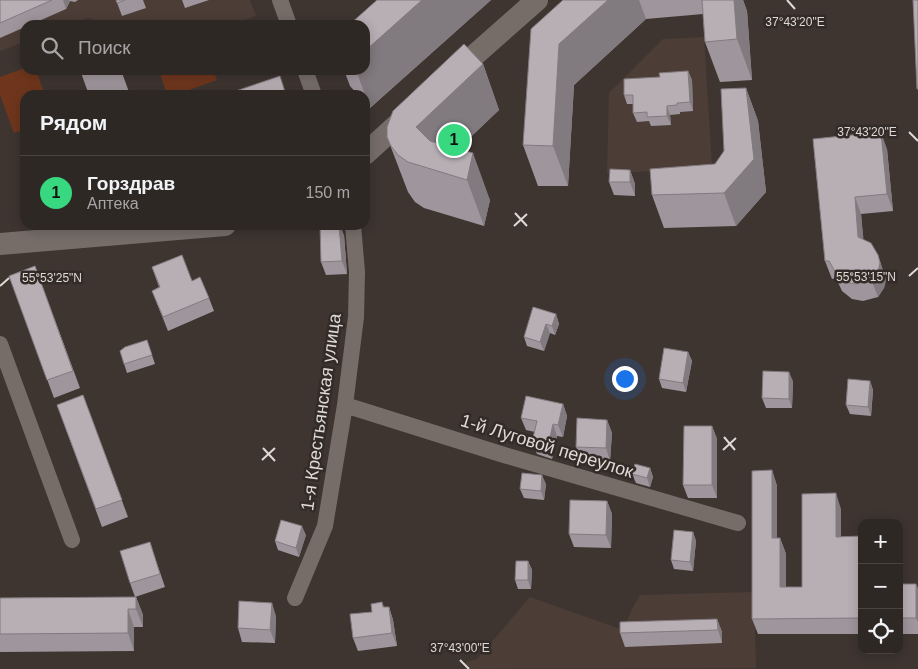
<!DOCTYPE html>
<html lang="ru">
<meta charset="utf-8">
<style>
body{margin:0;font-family:Arial,sans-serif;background:#3a3432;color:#f1f3f6}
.controls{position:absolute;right:15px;bottom:15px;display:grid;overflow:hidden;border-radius:10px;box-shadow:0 2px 12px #0003}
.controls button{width:45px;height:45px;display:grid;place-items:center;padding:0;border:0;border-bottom:1px solid #494442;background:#2e2825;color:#f1f3f6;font:25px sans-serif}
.you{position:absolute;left:624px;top:378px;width:18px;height:18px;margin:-12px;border:4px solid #fff;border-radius:50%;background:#1a73e8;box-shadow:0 0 0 8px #1a73e833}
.badge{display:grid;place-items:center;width:32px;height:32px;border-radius:50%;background:#38d880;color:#111;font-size:16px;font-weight:700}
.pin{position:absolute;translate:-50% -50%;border:2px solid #fff;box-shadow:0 1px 5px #0006}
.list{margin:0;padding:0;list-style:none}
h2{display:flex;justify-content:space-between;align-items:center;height:65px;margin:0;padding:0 20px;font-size:21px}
h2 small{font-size:16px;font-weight:400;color:#a7a6a7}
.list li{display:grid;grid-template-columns:32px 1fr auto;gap:15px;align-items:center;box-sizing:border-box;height:75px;padding:0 20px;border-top:1px solid #494442}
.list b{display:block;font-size:19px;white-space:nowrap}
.list p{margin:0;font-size:16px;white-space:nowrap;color:#a7a6a7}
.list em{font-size:16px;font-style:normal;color:#a7a6a7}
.icon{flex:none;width:28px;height:28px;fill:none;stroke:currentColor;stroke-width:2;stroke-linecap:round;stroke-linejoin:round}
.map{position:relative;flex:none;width:918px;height:669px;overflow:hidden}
.search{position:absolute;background:#2e2825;box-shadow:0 2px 12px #0003;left:20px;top:20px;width:350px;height:55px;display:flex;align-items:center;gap:12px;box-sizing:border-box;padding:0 18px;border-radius:15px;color:#a7a6a7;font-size:19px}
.panel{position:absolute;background:#2e2825;box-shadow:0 2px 12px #0003;left:20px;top:90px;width:350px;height:140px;border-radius:15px}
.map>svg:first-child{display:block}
.built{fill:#4c3d37}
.green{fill:#6f361d}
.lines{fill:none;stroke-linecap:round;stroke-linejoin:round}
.minor{stroke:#766d69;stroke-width:16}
.secondary{stroke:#766d69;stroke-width:22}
.wall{fill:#9e969c}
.shaded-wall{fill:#817a7f}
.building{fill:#b8afb5;stroke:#817a7f}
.ticks{fill:none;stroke:#dfdad7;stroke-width:2}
.labels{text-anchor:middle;stroke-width:5;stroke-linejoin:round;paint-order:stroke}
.street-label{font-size:18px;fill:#dfdad7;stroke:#332b27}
.ticks-label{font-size:12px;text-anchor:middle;fill:#dfdad7;stroke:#332b27;stroke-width:5;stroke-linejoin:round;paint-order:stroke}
</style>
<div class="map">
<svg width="918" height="669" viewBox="0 0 918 669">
<rect width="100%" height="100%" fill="#3e3531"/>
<path class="built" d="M0,0H250L256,16L230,25H111L88,18L69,25H25V42L0,51Z
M704,37L712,167L607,174L609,93L663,39Z
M754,592L756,668L465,669L466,662L477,659L530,597L623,630L632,609L640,595Z"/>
<path class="green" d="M25,68V70H36L45,95H25V129L14,133L0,95V77Z
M159,70H213L217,80L175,95H167Z"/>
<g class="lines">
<path class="minor" d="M280,0L289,25
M305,70L314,95
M0,344L72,540
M345,405L504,455L738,523
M295,598L325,526L345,405L356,317L357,272L353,225"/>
<path class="secondary" d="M451,76L537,0
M365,154L409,114
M0,244L225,225"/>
</g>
<path class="wall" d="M0,0H78L75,2L70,1L66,9L30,25H25V27L0,38Z
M116,0H143L146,8L122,16Z
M182,0H209L185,8Z
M377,0H491L370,108L365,103V95H358L350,86L344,70H365Z
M563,0H743L747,11L752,80L720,82L705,42L703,14L646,19L574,85L568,186H538L523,145Z
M483,64L499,110L458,149L490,200L484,226L424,208L415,202L408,192L387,137Z
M80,70H121L129,92L120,95H89Z
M688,71L692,80L693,111L680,112V114L670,115L671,125L651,126L649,121L637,122L633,113V104H627L624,95L660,77Z
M746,88L758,121L766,192L736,226L664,228L652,195L715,164L724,151Z
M813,139L887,149L893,211L861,214L863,239L878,255L886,280L884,288L878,297L863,301L852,299L842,291L836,278L832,279L825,261Z
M630,170L635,184V196L614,195L609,182Z
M344,235L347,274L326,275L321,262Z
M35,266L80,388L54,398L9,276Z
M152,267L192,281L209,298L214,311L168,331L152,291L159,287Z
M556,314L559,324L555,335L550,333L544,351L527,346L524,337Z
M147,340L155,364L127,373L120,351Z
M688,352L692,361L686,392L662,388L659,379Z
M793,381L792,408H766L762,398Z
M870,381L873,390L871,416L850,414L846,405Z
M83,395L128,517L102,527L57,405Z
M563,404L567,416L563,437L557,436L552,459L537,454L532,442L535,432L526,430L521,418Z
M607,420L612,433L610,461L581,460L576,447Z
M712,426L717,439V498H688L683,485Z
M650,468L653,477L650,487L636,483L632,474Z
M772,470L777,486V538H780L786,554V587H802L841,509V537L862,536V634H758L752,619Z
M546,484L544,500L524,498L520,489Z
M607,501L612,514L611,548L574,547L569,534Z
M693,532L696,541L693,571L674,569L671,560Z
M306,535L299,557L278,550L275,541Z
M154,555L165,587L135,597L130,583Z
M528,561L532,570L531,589H518L515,580Z
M899,584L918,588V634H899Z
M136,597L143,615V627H134V651L0,652V598Z
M382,602L384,607H389L393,620L397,646L358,651L353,638L372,612Z
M276,616L275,643L242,642L238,628Z
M717,619L722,632V643L625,647L620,633Z"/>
<path class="shaded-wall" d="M63,0H69L70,1L66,9Z
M422,0H491L370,108L356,70H365V51Z
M608,0H639L646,19L574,85L568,186L553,146L559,44Z
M734,0H743L747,11L752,80L737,39Z
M483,64L499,110L436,170L416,127Z
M688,71L692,80L693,111L690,102Z
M746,88L758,121L766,192L736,226L724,193Z
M667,106L670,115L671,125L667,116Z
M881,132L887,149L893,211L887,194Z
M473,153L490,200L484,226L467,180Z
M630,170L635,184V196L630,182Z
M855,197L861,214L865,254L858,237Z
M339,225H340L344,235L347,274L342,261Z
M878,255L886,280L884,288L878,297L871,279Z
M556,314L559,324L555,335L552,326Z
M546,324L550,333L544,351L540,342Z
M688,352L692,361L686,392L683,383Z
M789,372L793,381L792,408L789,399Z
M870,381L873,390L871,416L868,407Z
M563,404L567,416L563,437L558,425Z
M607,420L612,433L610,461L606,448Z
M553,424L557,436L552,459L548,446Z
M712,426L717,439V498L712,485Z
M650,468L653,477L650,487L647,478Z
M772,470L777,486V554L772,538Z
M542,475L546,484L544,500L541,491Z
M836,493L841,509V552L836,537Z
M607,501L612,514L611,548L606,535Z
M302,526L306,535L299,557L296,548Z
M693,532L696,541L693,571L690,562Z
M780,538L786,554V603L780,587Z
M528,561L532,570L531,589L528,580Z
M916,584L918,588V622L916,618Z
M136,597L143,615V627L136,609Z
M272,603L276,616L275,643L270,630Z
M389,607L393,620L397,646L392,633Z
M128,609L134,627V651L128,633Z
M717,619L722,632V643L718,630Z"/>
<path class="building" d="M0,0H52L0,23Z
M116,0H125L117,3Z
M377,0H422L365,51V25H349Z
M563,0H608L559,44L553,146L523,145L531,29Z
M702,0H734L737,39L705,42Z
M913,0H918V89H917Z
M464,44L483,64L416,127L430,141L473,153L467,180L408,162L398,155L391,146L387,137V127L393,111Z
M688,71L690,102L677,103V105L667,106V116L647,117V112L633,113V95H624V79L660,77L659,73Z
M280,76L286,95H224Z
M746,88L754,159L724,193L652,195L650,169L715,164L724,151L721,89Z
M881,132L887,194L855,197L858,237L871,243L878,255L880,263L878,271L871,279L856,284L845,282L836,273L829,261H825L813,139Z
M610,169L630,170V182H609Z
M320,225H339L342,261L321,262Z
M182,255L192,281L200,277L209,298L163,317L152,291L160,287L152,267Z
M35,266L73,371L47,380L9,276Z
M533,307L556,314L552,326L546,324L540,342L524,337Z
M147,340L152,355L124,364L120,351L125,347Z
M664,348L688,352L683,383L659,379Z
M763,371L789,372V399L762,398Z
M848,379L870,381L868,407L846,405Z
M83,395L122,500L96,509L57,405Z
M526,396L563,404L558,425L553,424L548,446L532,442L537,421L521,418Z
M577,418L607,420L606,448L576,447Z
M684,426H712V485H683Z
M635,464L650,468L647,478L632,474Z
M772,470V538H780V587H802V494L836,493V537L862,536V618L752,619V471Z
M522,473L542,475L541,491L520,489Z
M570,500L607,501L606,535L569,534Z
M281,520L302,526L296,548L275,541Z
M674,530L693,532L690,562L671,560Z
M150,542L160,574L130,583L120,551Z
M516,561H528V580H515Z
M899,584H916V618H899Z
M136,597V609H128V633L0,634V598Z
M239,601L272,603L270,630L238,628Z
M382,602L383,607H389L392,633L353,638L350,614L372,612L371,604Z
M717,619L718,630L620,633V622Z"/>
<path class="ticks" d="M787,0L795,9M909,132L918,141M515,213L527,226M514,226L527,214M909,276L918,268M0,286L9,278M724,437L735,450M263,448L275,461M723,450L736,438M262,460L275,448M460,660L469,669"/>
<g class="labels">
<g class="street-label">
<text transform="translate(321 412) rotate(-82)" y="6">1-я Крестьянская улица</text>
<text transform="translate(547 446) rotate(17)" y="6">1-й Луговой переулок</text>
</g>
</g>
<g class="ticks-label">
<text x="795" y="26">37°43'20"E</text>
<text x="867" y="136">37°43'20"E</text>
<text x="866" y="281">55°53'15"N</text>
<text x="52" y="282">55°53'25"N</text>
<text x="460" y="652">37°43'00"E</text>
</g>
</svg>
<div class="controls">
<button>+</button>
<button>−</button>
<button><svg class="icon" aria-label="locate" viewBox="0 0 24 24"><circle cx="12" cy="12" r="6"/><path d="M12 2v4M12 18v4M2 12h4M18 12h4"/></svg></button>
</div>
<div class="you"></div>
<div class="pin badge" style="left:454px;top:140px">1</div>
<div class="search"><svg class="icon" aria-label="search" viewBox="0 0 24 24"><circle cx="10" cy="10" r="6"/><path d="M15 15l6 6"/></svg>Поиск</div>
<section class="panel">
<h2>Рядом<small></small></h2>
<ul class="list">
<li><span class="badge">1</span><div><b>Горздрав</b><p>Аптека</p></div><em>150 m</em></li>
</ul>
</section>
</div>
